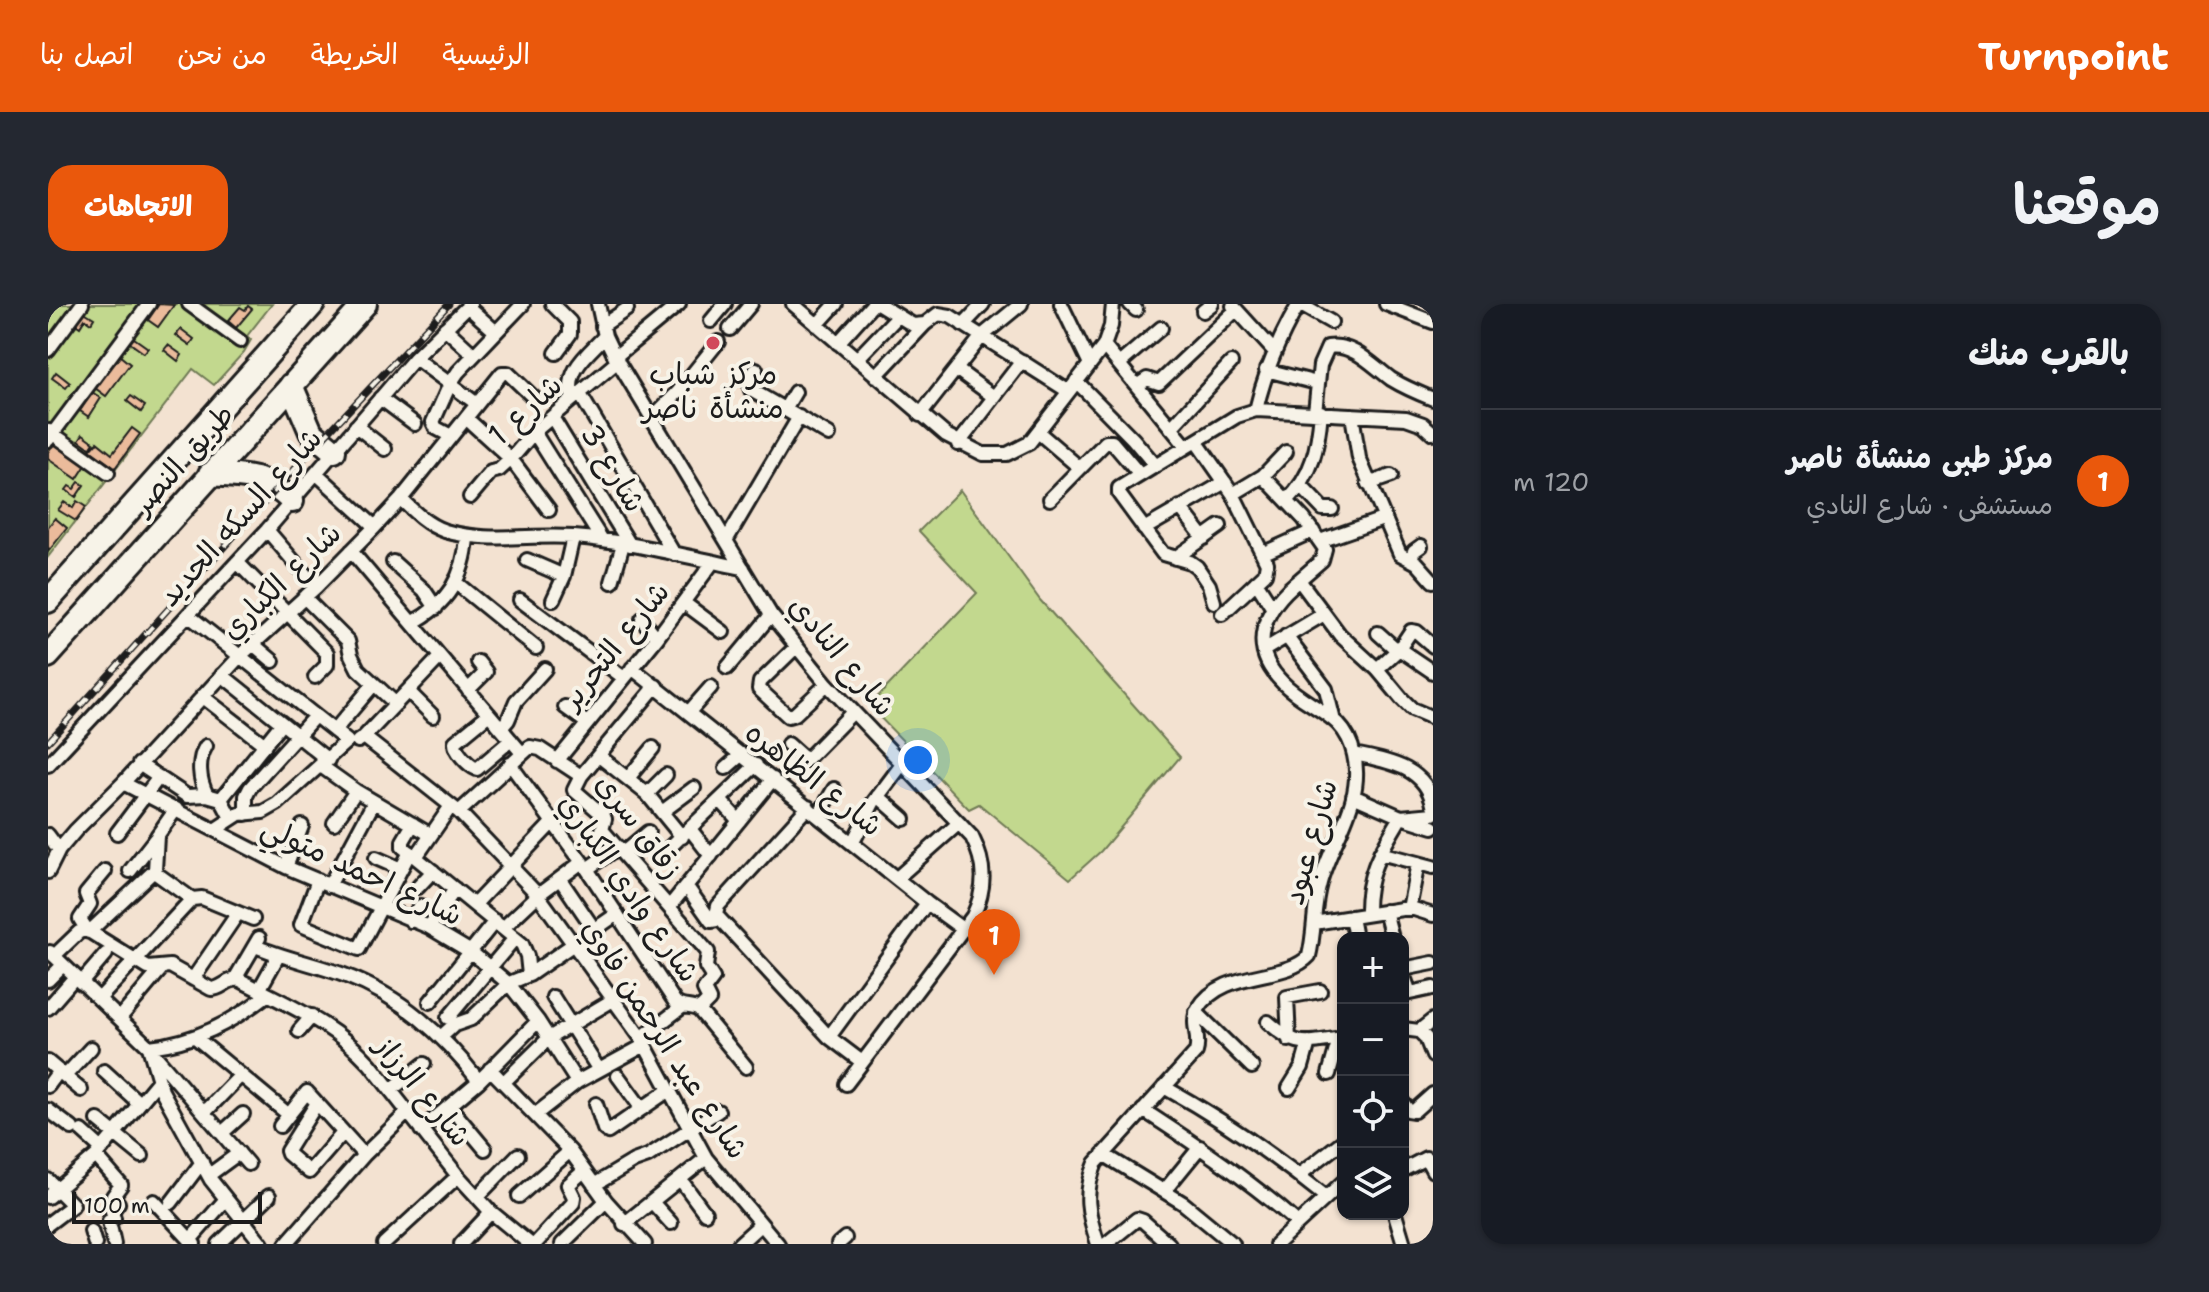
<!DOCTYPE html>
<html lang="ar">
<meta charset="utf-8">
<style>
body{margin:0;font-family:"Shantell Sans","Playpen Sans Arabic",sans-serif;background:#242831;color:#f1f3f6;direction:rtl}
.controls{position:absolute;right:24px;bottom:24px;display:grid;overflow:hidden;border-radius:16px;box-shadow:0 2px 6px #0004}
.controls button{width:72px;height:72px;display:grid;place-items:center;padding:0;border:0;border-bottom:2px solid #363941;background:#171b24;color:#f1f3f6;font:40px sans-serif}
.scale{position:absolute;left:24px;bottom:20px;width:190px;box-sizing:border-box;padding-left:8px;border:4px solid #1c1c1c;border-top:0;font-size:22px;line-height:28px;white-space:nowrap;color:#1c1c1c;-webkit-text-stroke:6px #f7f3e8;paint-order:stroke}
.you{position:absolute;left:870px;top:456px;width:28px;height:28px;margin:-20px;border:6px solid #fff;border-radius:50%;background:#1a73e8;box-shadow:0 0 0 12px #1a73e833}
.badge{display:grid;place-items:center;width:52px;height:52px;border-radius:50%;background:#ea580c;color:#fff;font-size:26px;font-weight:700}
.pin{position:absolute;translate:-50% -66px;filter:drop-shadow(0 2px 4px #0008)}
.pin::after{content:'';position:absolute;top:42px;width:28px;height:24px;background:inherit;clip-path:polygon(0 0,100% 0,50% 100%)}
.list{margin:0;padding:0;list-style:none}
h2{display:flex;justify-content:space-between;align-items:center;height:104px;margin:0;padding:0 32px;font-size:34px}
h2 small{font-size:26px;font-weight:400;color:#9ea1a6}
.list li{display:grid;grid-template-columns:52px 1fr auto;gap:24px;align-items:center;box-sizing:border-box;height:144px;padding:0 32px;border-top:2px solid #363941}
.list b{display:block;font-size:30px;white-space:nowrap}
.list p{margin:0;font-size:26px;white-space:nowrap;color:#9ea1a6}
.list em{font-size:26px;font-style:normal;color:#9ea1a6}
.icon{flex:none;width:44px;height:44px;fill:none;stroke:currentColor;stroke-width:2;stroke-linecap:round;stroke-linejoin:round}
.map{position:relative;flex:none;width:1385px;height:940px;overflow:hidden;direction:ltr;border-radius:24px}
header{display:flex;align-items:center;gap:48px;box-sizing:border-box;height:112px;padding:0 40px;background:#ea580c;color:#fff}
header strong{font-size:38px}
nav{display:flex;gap:44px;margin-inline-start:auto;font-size:28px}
.intro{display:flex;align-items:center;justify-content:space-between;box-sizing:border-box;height:192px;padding:0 48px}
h1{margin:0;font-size:56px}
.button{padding:20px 36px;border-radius:24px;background:#ea580c;color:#fff;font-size:28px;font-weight:700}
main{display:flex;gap:48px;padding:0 48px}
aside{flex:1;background:#171b24;border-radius:24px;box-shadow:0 2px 6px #0004}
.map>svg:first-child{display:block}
.green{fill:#c2d88e;stroke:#6f7a55;stroke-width:2}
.building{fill:#ebbb9b;stroke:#1c1c1c;stroke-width:2}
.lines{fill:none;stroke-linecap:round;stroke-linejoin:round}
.street-casing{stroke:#1c1c1c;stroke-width:18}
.highway-casing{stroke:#1c1c1c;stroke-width:28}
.street{stroke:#f7f3e8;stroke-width:12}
.highway{stroke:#f7f3e8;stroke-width:22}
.rail-casing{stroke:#1c1c1c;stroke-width:7}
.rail{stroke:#f7f3e8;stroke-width:4;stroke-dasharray:12;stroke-linecap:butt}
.poi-dot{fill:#d1495b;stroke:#f7f3e8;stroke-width:3}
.labels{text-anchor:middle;stroke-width:8;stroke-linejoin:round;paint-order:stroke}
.poi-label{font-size:30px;fill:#1c1c1c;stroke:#f7f3e8}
.street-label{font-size:30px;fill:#1c1c1c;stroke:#f7f3e8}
</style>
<header>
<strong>Turnpoint</strong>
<nav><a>الرئيسية</a><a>الخريطة</a><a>من نحن</a><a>اتصل بنا</a></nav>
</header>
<div class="intro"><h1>موقعنا</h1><a class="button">الاتجاهات</a></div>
<main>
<aside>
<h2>بالقرب منك<small></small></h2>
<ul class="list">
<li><span class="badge">1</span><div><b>مركز طبى منشأة ناصر</b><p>مستشفى · شارع النادي</p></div><em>120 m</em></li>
</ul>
</aside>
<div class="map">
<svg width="1385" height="940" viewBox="0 0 1385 940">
<rect width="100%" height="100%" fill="#f3e2d1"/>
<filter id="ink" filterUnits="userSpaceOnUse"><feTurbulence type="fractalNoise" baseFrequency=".0125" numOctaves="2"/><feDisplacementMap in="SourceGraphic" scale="16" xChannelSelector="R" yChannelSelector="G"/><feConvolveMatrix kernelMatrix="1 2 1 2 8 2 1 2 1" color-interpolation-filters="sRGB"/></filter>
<g filter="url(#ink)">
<path class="green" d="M0,0H224L199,32L203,36L196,48L166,81L145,65L0,253Z
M912,186L992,296L1132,453L1053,547L1022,575L931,500L921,505L821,402L929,289L871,227Z"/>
<path class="building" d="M111,0L126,1L110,23L100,16Z
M200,2L204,5L188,24L180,17L192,3L197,6Z
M33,6L46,14L43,19L37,15L32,23L25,18Z
M133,25L146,35L142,41L128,31Z
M86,34L100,44L96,49L82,39Z
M120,41L134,51L130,57L116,46Z
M71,51L82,60L58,92L47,84Z
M8,68L22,79L18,84L4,74Z
M44,88L53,94L41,113L32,107Z
M83,92L97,102L93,108L79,97Z
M84,124L92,130L67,164L42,146L49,138L64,150Z
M35,130L46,138L42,144L31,136Z
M8,136L40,158L29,175L0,155V148Z
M31,178L36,181L28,193L18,186L21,182L26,185Z
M29,197L38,203L28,217L10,206L16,198L25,204Z
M7,214L19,224L0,248V223Z"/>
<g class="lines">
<defs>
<path id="street" d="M141,0L192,37
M504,0L522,18V30L508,49
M550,0L557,32L567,53L723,311L779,380L924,533C938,561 938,584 925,612L798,780
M745,0L898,131L935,150H959L981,139L1056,42
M831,0L865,21L877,20L890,10L902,12L1020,87
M1013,0L1041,58
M1065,0L1063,22L1056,42L1138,142
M1082,0L1088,6
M1251,0L1283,18
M1338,0L1385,18
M419,2L448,28
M1185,2L1226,47
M1155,7L1164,0
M663,17L677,0
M769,21L788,0
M915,21L935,0
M554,22L579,5
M397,24L426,51
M682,25L703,0
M790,39L825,0
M0,46L34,0
M567,53L631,0
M367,54L429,100
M809,55L850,12
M1071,60L1113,24
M708,65L701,78L703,86L781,131
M908,65L946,93
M1218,66L1269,79
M828,72L877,20
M1028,77L1085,135L1107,161
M1089,82L1099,75L1111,79L1188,6
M532,90L626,250
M332,94L367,120
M525,95C516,67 539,51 557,32
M737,105L747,88
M1208,106C1217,67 1231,34 1251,0
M1267,108L1272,61L1280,43C1306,39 1325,62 1343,75C1356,83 1370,89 1385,95
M872,111L934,32L973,0
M1304,111L1311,154L1352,250L1369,259L1385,277
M504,113L582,241
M418,114L463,155L501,206
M604,114L630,88L670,38
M308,122L337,145
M1123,124L1183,59
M1,127L60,169
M486,128L554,236
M990,128L1032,164
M403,132L388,124L385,118L402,80L410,68L475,0
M0,136L101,0
M1148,137L1185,190L1219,259L1217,270L1174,310
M910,140L974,57
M268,169L327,223
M1215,172L1256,215L1277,245L1274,256L1251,276L1292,331L1329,365L1354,395L1364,405L1385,414
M1320,180L1343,172
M1253,182L1275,205H1284
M1185,190L1215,172L1238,148
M422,193L443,168L451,166L463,155L486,128L570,57
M353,195C366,208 379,221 397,227C438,239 483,230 526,233C582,237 639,253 695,264
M1002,195L1058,138H1064L1092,171
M1239,197C1265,171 1270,143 1273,108
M1132,203L1156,234
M1096,225L1177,178
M219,226L268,283
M679,235L751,113
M1272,237L1335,215
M303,247L473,448
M1216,249L1265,227
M1127,254L1172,222
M1363,255L1366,247L1373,242
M479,256L516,272
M189,258L279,349V361L267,373
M345,258L376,286L388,304
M564,278L575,240
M1208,278L1224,303
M408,279L488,344
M256,293L300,337L303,351L310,365L348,400
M472,296L576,374
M505,296L516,272L525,233
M1166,298L1161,281L1149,263L1142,258L1115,250L1071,190V184L1189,112L1208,106L1358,114L1375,120L1385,129
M636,299L675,328
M140,311L299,437
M594,315L609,334
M364,319C399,301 417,272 419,232
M1330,329L1349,346
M1238,332L1278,385L1285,413
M205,340L225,357
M748,343L712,378L711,385L740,412L747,410L779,380
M1351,345L1385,368
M1216,346L1276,310
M584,364L879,599L916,626
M679,364L723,311
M1329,365L1351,345L1363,327L1369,328L1385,342
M174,371L280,456
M420,386L438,368L430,358
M360,387L385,412
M154,392L217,441
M517,403L539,419
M641,408L663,383
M441,410L407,438C406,447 421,462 429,465L463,436
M453,424L460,416L468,397L497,365
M286,427L326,380
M316,433L411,508L490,591L593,734L658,854L730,940
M310,437L316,433L392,353
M740,440L758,456L805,408
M158,442C149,456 151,476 159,491
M1306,450C1338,457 1378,462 1385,501
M551,452L599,490L634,533
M509,457L609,334L665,258
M91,460L139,492L159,491L173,495L183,514
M462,460L539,565L627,698C634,705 643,701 651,706L698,763
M0,461L219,226L367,54L422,0
M273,462L308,487L383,531
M678,464L694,450
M533,472L526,486L555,511L557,515L554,526L660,648L658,663L665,674L656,686L661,696L651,706
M581,473L605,444
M75,479L238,563L381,623L423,648L461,680L490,717L529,778
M599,490L618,471
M830,492L856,515
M1305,492L1353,513L1385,523
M173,495L234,419
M672,496L691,517
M760,503L670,602L668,611L781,733L814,758
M128,505L109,532L107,566L109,570L144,595
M411,508L482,443L492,445L533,472L608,382
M614,508L646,484
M198,510V492L202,484L267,412
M771,511L786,485
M286,519L308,487
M365,520L355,537V543L474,640L479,652L481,671
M168,525L191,510L215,508L229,500L299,437
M642,525L663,552
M69,529L111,473
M0,531L11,546L0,568
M805,538L825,499L855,459
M11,546L28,526L75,479L192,352L268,283L327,223L353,195L454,69H460L486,94
M618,547L708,461
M575,549L600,528
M1332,549L1385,563
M368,553L403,502
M328,554L353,565
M238,563L254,522
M539,565L570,543
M82,567L107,535
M849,574L911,519
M512,575L546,625
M270,576L253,621L311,645L362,548
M281,582L326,498
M370,583L385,567
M639,583L663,617L669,616
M427,600L504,519
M621,603L725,475
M1361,605L1370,559
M1337,607L1344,634
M1319,610C1318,569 1333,547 1353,513L1385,510
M1303,613L1307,634
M363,617L372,602
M1266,619L1354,605H1366L1385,611
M381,623L407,585
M455,624L490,591L534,558
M39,626L32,615L42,600L38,590L57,567
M41,628L107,566
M207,642C236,654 266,660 296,671C353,692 394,729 431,777
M2,648L101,743L114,787L163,876L214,940
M6,652L31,628L39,626L100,664L122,662L163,685C175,685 180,673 192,676C241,702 284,718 322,760L410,872L443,908L482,940
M1355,665L1385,659
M1355,670L1362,689L1385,684
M145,675L190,609
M187,675L211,634
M0,676L15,661
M33,679L58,650
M211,686L230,652
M505,693L551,766
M51,695L144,595L154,594L205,615
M382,698L447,617
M0,704L27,673
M1148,708L1204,763
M72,714L114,664
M400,714L467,634
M1220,718C1251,745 1255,739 1295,734
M1355,725L1371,727L1378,734L1385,752
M251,727L264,712
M1371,727L1385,716
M394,732L406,721L423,715L461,679L481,671L569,610
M147,733L241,811
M781,733L879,599
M593,734L634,703
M1241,736L1239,693L1272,687
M101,743C147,738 183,719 219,691
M105,749L200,860
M0,758L33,786
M442,765L522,847L558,897L597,940
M56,767L90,798
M1281,770L1291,735
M18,771L43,744
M570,772L594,805
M456,778L501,734L565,696
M0,782L11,767
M1116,783C1174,815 1226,851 1278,893
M1241,784L1254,763L1261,738
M343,786L376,760
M269,799L239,847L240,850L261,868L295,829
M1355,799L1360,806L1366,807L1385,790
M548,800L556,825L560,828L621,786
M402,803L437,845
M0,806L24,824
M1095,806C1149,841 1202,877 1250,919
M157,808L192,772
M488,810L529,778L597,741
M50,816L94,852
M232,822L259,788L316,851
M373,826L431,777L490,717
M34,827L54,845
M174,829L195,810
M1055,850L1135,899L1185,940
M48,852L73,881L65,892L70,899L64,907L66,914L61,917L66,940
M1355,866L1378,854L1385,867
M161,871L191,849
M1251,871L1295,837
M632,875L657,909
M0,876L25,901L0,920
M546,881L586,857L600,852L670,807
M1117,886L1152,843
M471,892L522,847
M0,893L48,852L111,776
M429,893L470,851
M106,897L146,940
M604,898L623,919
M123,899L154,858
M1347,910L1356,940
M576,920L658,854
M43,927L47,940
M142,936L178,895
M171,940L221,892
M238,940L316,851L359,809
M336,940L410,872
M413,940L443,908
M487,940L525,899L526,893L520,881L536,867
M514,940L558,897
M691,940L713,920
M790,940L797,934
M1050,940C1040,910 1035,889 1048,859L1148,748C1153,733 1142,720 1150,705C1174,664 1237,678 1261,652C1267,628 1265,603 1272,579C1283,537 1317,497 1306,451C1297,408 1261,406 1235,379C1198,343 1216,304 1251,276
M1058,940L1089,915L1095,917L1121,940
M1228,940L1295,878"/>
<path id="highway" d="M243,81L263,128L286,147
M162,170C197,173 217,170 244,197
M0,297L265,0
M0,352L317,0"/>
</defs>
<use href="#street" class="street-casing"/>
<use href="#highway" class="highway-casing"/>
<use href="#street" class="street"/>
<use href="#highway" class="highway"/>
<defs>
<path id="rail" d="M0,438L272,137L401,0"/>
</defs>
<use href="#rail" class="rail-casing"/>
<use href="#rail" class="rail"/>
</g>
</g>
<circle class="poi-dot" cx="665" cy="39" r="8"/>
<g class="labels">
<g class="poi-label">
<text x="665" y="80">مركز شباب<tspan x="665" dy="34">منشأة ناصر</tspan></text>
</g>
<g class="street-label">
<text transform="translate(477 106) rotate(-43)" y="10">شارع 1</text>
<text transform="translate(135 155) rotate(-48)" y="10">طريق النصر</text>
<text transform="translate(565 164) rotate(59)" y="10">شارع 3</text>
<text transform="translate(192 213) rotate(-48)" y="10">شارع السكه الحديد</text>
<text transform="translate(233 277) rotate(-44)" y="10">شارع الكباري</text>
<text transform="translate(567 341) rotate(-51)" y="10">شارع التحرير</text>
<text transform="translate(794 352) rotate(50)" y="10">شارع النادي</text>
<text transform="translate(766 475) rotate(38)" y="10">شارع الظاهره</text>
<text transform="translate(591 522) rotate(53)" y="10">زقاق سرى</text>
<text transform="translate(1262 538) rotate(-74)" y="10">شارع عبود</text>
<text transform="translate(314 567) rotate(25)" y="10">شارع احمد متولي</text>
<text transform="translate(581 584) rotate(55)" y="10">شارع وادي الكباري</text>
<text transform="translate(617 735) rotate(57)" y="10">شارع عبد الرحمن فاوي</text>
<text transform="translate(375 787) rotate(51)" y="10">شارع الرزاز</text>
</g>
</g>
</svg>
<div class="controls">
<button>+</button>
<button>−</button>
<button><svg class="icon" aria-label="locate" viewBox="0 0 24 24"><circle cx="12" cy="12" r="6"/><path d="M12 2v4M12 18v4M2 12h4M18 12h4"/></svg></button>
<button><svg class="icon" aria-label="layers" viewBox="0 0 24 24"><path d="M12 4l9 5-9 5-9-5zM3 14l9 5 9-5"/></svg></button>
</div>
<div class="scale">100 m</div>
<div class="you"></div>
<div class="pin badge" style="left:946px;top:671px">1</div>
</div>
</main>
